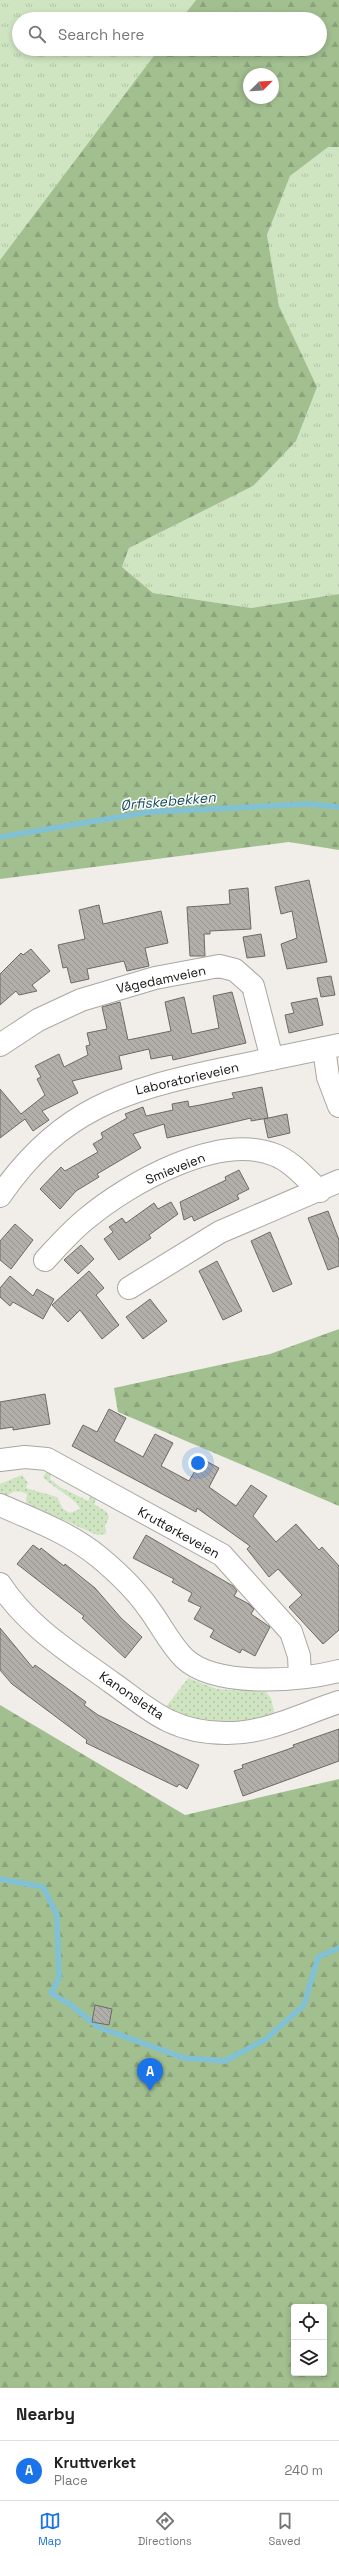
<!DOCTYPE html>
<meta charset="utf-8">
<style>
body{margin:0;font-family:"Space Grotesk",sans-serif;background:#f6f6f6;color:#222}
.controls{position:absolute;right:12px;bottom:12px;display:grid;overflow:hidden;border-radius:4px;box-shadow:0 2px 6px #0003}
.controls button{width:36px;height:36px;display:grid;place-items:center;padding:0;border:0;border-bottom:1px solid #e0e0e0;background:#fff;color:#222;font:20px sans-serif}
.compass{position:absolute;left:243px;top:68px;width:36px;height:36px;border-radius:50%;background:#fff;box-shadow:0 2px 6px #0003;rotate:66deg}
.you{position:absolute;left:198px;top:1463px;width:14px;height:14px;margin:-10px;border:3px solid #fff;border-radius:50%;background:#1a73e8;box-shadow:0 0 0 6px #1a73e833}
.badge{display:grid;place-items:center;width:26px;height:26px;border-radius:50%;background:#1a73e8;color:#fff;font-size:13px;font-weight:700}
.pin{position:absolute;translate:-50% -33px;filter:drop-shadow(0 1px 2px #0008)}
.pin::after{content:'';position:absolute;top:21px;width:14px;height:12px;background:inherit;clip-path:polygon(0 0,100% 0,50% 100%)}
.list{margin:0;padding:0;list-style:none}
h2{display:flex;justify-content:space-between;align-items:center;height:52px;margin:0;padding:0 16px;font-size:17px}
h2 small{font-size:13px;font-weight:400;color:#767676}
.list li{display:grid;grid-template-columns:26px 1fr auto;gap:12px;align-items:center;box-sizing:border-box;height:60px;padding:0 16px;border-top:1px solid #e0e0e0}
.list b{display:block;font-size:15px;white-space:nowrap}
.list p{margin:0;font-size:13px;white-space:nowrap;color:#767676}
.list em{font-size:13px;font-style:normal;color:#767676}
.icon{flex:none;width:22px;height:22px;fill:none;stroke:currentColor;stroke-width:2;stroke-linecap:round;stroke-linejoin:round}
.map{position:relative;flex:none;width:339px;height:2388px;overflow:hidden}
.search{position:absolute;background:#fff;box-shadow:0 2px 6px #0003;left:12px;right:12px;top:12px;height:44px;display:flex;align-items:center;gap:10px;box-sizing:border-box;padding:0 14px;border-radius:22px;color:#767676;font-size:15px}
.sheet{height:112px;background:#fff}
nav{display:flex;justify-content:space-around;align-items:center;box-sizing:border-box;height:56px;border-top:1px solid #e0e0e0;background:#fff;font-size:11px;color:#767676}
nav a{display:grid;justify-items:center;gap:2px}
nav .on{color:#1a73e8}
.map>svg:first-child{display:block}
.grass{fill:url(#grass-tufts)}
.forest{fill:url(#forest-firs);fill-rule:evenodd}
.park{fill:url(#park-dots)}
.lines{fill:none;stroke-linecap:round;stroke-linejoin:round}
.stream{stroke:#80c1d5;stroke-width:5.5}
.building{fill:url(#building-back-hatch);stroke:#6d6a66}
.minor-casing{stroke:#aaa7a2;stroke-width:24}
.minor{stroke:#fff;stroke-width:22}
.labels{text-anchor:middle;stroke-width:3;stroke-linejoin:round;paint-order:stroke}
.street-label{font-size:13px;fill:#131210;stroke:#fff}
.water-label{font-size:14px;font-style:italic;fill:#174f5d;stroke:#fff}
</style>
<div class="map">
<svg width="339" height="2388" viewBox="0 0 339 2388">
<defs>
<pattern id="grass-tufts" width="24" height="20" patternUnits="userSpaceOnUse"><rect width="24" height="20" fill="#cfe5c2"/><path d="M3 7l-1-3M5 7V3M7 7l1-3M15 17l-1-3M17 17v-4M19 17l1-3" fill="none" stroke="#b1c3a6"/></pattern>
<pattern id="forest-firs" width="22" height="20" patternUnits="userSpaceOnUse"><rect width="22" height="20" fill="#a2bf90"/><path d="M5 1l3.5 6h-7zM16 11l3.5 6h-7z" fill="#8ba37b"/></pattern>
<pattern id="park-dots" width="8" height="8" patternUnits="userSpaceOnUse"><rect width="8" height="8" fill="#cfe5c2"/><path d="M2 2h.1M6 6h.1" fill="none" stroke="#b1c3a6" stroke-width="1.8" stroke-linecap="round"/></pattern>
<pattern id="building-back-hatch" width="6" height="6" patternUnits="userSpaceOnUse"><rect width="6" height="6" fill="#b2aeaa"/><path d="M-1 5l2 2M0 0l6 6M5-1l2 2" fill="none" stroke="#989591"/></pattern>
</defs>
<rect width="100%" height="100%" fill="#f1eee9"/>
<path class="grass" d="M0,0H196L181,19H19V49H159L0,260Z
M328,146L339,147V594L251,608L153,593L122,567L129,548L253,486L317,387L279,306L267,235L290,176Z"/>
<path class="forest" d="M196,0H339V147H328L290,176L267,235L279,306L317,387L296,441L253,486L129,548L122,567L153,593L251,608L339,594V850L289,842L0,879V260L159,49H320V19H181ZM249,74H273V98H249Z
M339,1329V1506L118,1412L114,1388L270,1354Z
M0,1705L185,1815L339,1779V2388H0ZM294,2307H324V2373H294Z"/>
<path class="park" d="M47,1471L51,1474L50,1479L60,1487L88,1501L92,1494L97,1497L94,1504L107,1512L109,1517L105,1526L106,1534L97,1535L26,1503L27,1494C18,1490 14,1490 6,1497L0,1495V1484L22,1475L28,1483L26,1488L57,1497L63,1509L70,1513L80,1509C78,1500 52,1487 43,1477Z
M188,1678L217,1689L266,1692L271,1698L275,1715L237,1724L189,1717L165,1708Z"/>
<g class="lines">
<path class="stream" d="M0,837L149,812L309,804L339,807
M0,1879L43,1887L57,1915L59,1978L51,1993L71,2005L98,2027L184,2058L225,2061L266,2039L304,2005L318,1957L339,1948"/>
</g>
<path class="building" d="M309,880L327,962L287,969L281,944L297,938L292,911L281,914L275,887Z
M248,888L251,929L210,931V934H204L205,956H190L187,907L230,904L229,890Z
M99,905L103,924L161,911L168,943L145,948L149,966L127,971L124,961L87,969L89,979L71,983L67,967L63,968L58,945L85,939L79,910Z
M261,934L265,956L247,958L243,937Z
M31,949L50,971L32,985L37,991L19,995L16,991L0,1005V974L21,953L23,955Z
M331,976L335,995L321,997L317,978Z
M232,992L246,1043L173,1060L172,1055L151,1059L149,1049L119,1056L122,1069L72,1081L78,1093L42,1111L49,1120L33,1131L25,1119L0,1138V1089L21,1114L45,1095L37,1079L41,1077L35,1066L59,1054L64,1067L88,1055L86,1046L90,1045L87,1033L107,1029L102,1007L120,1002L128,1040L171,1031L165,1002L184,997L192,1034L219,1028L213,996Z
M317,998L323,1025L289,1033L285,1015L294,1013L291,1003Z
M262,1087L268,1118L251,1121V1118L167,1138L164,1124L133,1134L141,1148L97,1174L99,1177L76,1191L60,1209L40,1189L61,1167L65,1171L98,1152L93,1144L103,1138L101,1133L127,1118L125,1114L143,1107L146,1116L173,1110L172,1104L188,1101L189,1107L200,1105L234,1098L232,1093Z
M287,1114L290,1133L268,1138L264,1119Z
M239,1170L249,1189L237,1195L239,1199L194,1221L192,1216L184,1220L180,1202L226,1180L225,1177Z
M171,1202L178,1214L149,1235L151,1238L119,1260L104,1239L113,1232L109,1227L122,1218L126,1223L154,1203L158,1209Z
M328,1211L339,1240V1266L328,1270L308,1218Z
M15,1224L33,1240L11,1269L0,1260V1241Z
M270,1232L292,1284L273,1292L251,1241Z
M81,1245L94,1259L78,1274L64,1260Z
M217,1261L242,1311L223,1320L199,1271Z
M89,1271L104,1288L96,1295L119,1325L102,1339L80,1310L68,1322L52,1305Z
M10,1276L33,1296L37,1289L54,1299L43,1319L13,1302L10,1306L0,1297V1288Z
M150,1299L167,1321L143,1339L126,1317Z
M45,1394L50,1424L13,1430V1427L0,1429V1402Z
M109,1409L126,1418L114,1441L143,1457L155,1434L173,1443L161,1466L189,1481L202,1459L219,1468L209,1487L236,1506L251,1485L267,1496L253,1516L276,1542L296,1524L319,1550L322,1547L339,1566V1630L323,1644L289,1607L302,1595L278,1569L269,1577L247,1549L250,1546L197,1508L196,1512L72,1446L83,1425L97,1432Z
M146,1535L233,1586L237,1591L234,1596L249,1604L254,1609L251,1614L270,1627L255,1656L242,1649L240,1653L210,1637L214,1630L194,1619L201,1607L188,1601L192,1593L172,1582L174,1579L133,1558Z
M33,1545L40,1550L41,1548L64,1566L65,1564L95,1588L121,1618L142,1637L125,1658L82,1618L84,1616L17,1564Z
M0,1628L33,1668L35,1665L86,1702L84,1705L98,1715L199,1765L187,1789L179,1784L177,1787L86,1743L87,1740L12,1684L0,1670Z
M339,1729V1761L243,1796L234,1771L243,1768L242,1765L286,1750L294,1747L293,1745Z
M95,2005L112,2009L109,2025L92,2022Z"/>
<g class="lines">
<defs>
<path id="minor" d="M0,1045L38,1020L81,1000L155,978L219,966L235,970L253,986L272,1059
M324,1048L328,1077L339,1106
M0,1196C60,1109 124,1090 223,1069C261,1061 300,1053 339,1045
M45,1260C58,1246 71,1231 86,1219C129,1183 219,1132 275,1155C293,1162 306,1179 320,1191
M129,1288L220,1232L339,1181
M0,1460L25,1457L47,1459L222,1555L291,1632L299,1656L300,1677
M0,1505C34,1520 70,1533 99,1557C117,1572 136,1590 149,1609C161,1625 170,1644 184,1658C215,1688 300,1681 339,1671
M0,1584C28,1627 71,1653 111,1682C130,1695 148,1711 169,1721C186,1729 206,1733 225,1733C265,1734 302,1714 339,1702"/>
</defs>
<use href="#minor" class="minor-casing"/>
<use href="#minor" class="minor"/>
</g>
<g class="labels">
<g class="street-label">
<text transform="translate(161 979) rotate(-12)" y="5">Vågedamveien</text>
<text transform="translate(187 1078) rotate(-13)" y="5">Laboratorieveien</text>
<text transform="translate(175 1168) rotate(-22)" y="5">Smieveien</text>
<text transform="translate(179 1532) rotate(29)" y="5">Kruttørkeveien</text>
<text transform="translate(132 1695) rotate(34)" y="5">Kanonsletta</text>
</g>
<g class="water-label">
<text transform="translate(168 801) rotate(-5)" y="5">Ørfiskebekken</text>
</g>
</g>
</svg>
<div class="controls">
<button><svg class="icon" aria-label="locate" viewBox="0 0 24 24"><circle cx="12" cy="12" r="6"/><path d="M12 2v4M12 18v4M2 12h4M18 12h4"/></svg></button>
<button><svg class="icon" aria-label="layers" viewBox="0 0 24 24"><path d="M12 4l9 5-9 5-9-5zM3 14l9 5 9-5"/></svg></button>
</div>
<svg class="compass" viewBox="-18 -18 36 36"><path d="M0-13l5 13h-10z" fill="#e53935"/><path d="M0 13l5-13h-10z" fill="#767676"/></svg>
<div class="you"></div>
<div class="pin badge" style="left:150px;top:2091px">A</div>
<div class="search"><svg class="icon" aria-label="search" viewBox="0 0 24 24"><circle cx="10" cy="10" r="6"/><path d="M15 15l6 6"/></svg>Search here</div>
</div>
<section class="sheet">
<h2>Nearby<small></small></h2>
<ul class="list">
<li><span class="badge">A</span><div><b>Kruttverket</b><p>Place</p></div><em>240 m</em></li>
</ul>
</section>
<nav>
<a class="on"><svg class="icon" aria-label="map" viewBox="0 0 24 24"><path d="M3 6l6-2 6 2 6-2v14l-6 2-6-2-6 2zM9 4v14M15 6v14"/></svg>Map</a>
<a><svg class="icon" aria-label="directions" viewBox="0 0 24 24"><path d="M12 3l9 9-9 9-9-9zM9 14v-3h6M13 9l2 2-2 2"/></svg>Directions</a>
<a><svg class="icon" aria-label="saved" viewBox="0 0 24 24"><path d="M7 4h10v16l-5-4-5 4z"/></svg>Saved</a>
</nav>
